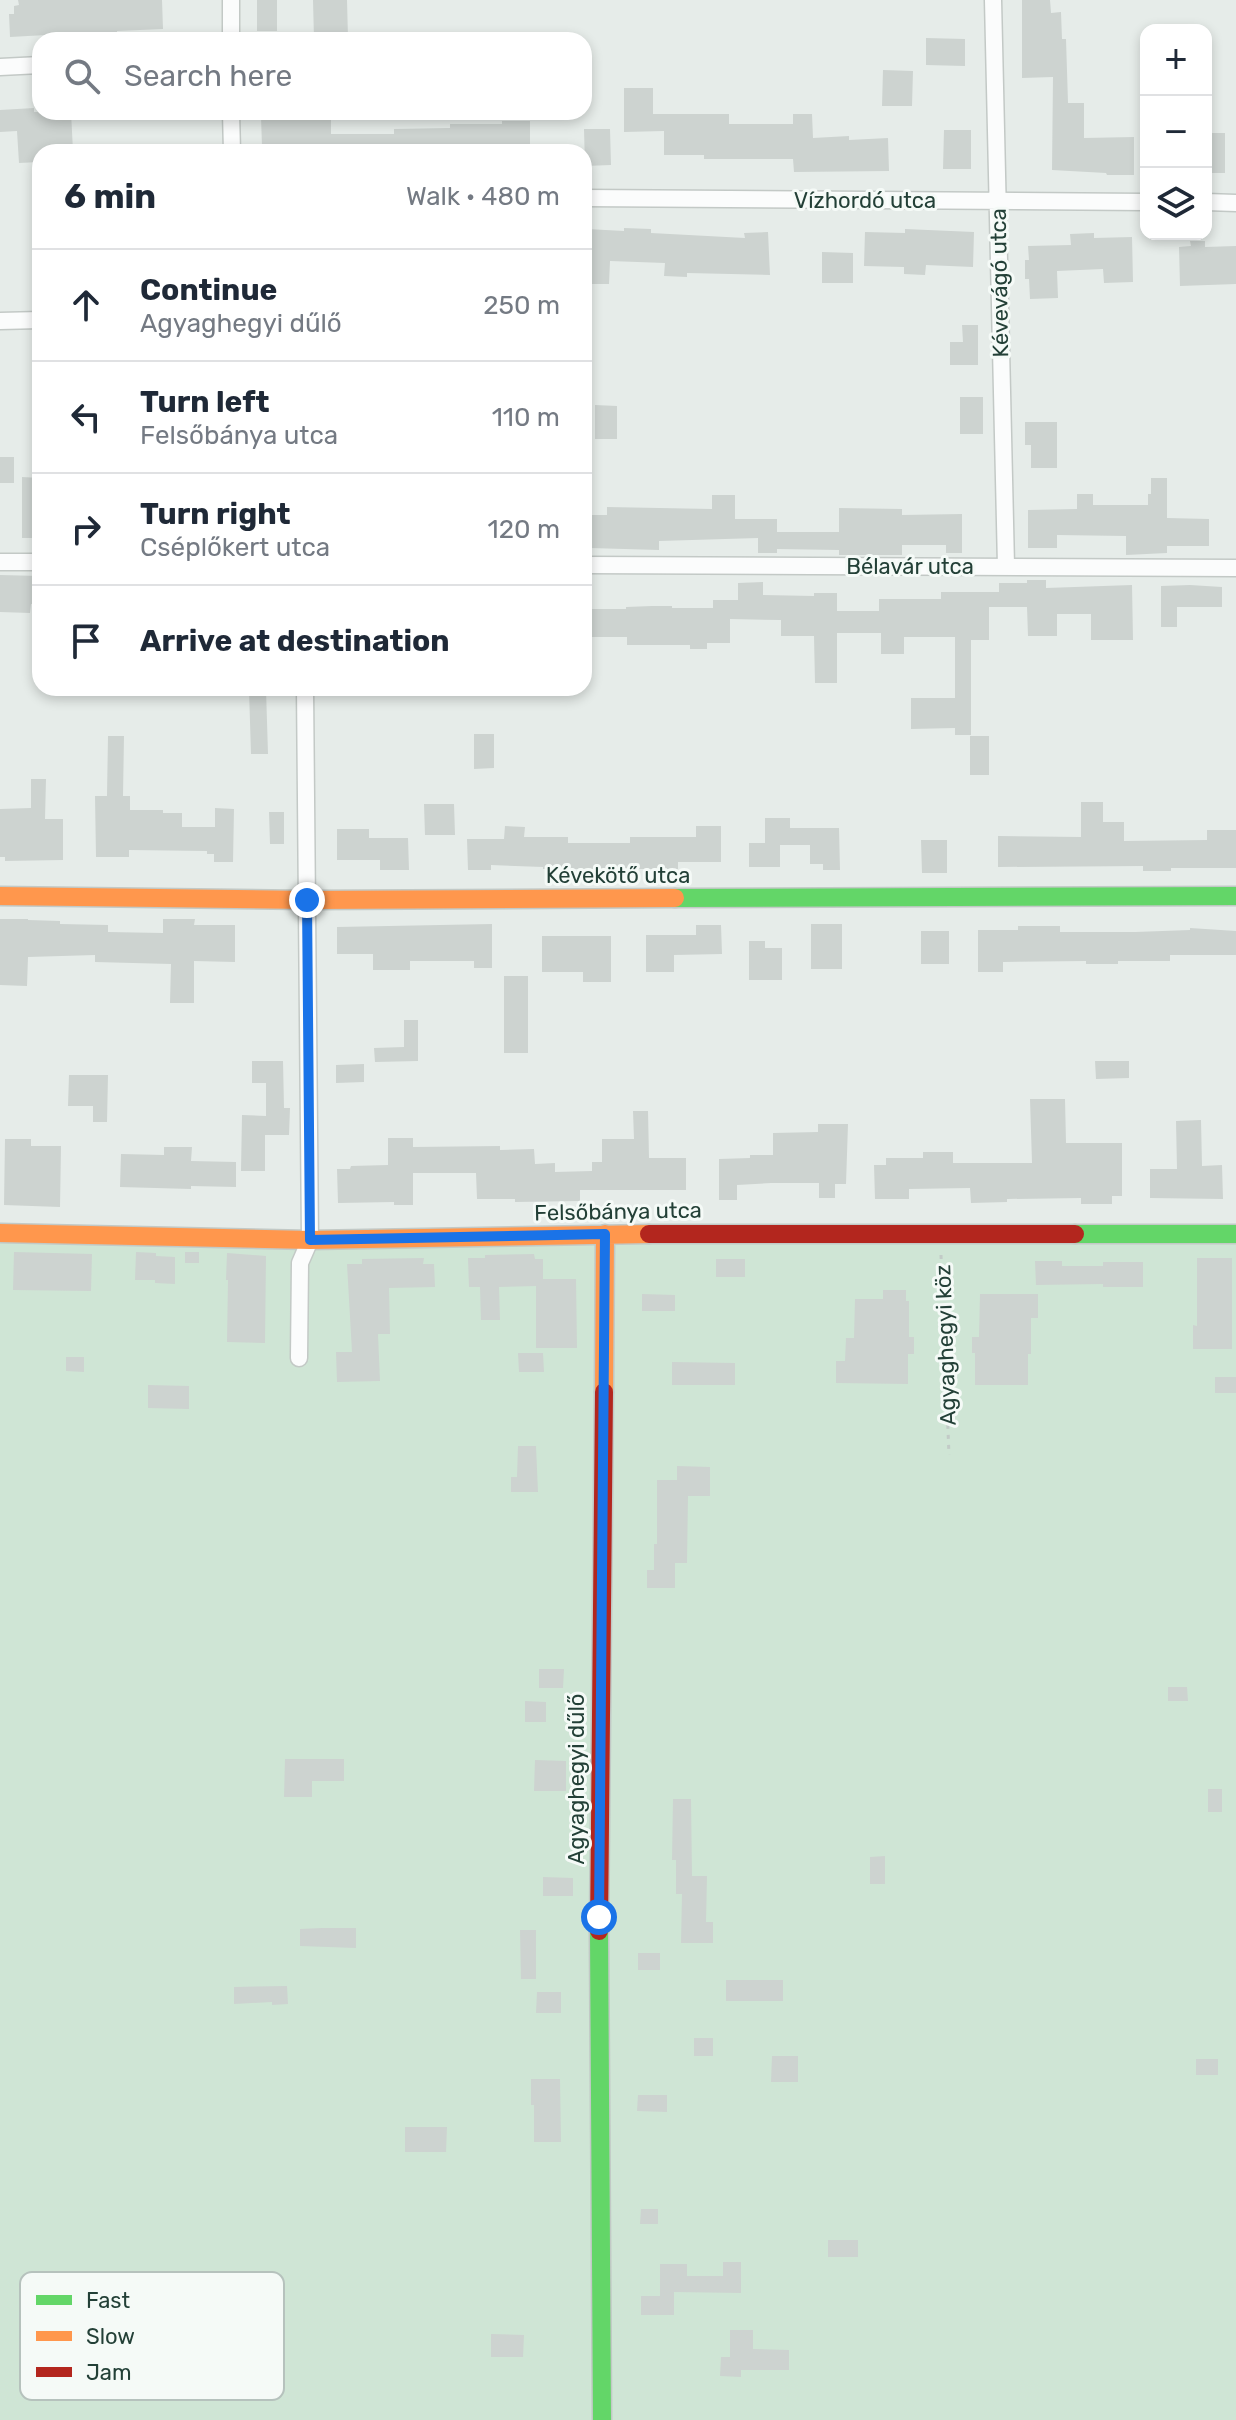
<!DOCTYPE html>
<meta charset="utf-8">
<style>
body{margin:0;font-family:Rubik,sans-serif;background:#f6f6f7;color:#1f2937}
.controls{position:absolute;right:24px;top:24px;display:grid;overflow:hidden;border-radius:16px;box-shadow:0 4px 12px #0003}
.controls button{width:72px;height:72px;display:grid;place-items:center;padding:0;border:0;border-bottom:2px solid #e0e1e3;background:#fff;color:#1f2937;font:40px sans-serif}
.stop{position:absolute;width:24px;height:24px;margin:-18px;border:6px solid #1a73e8;border-radius:50%;background:#fff}
.stop.end{background:#1a73e8;border-color:#fff;box-shadow:0 2px 8px #0008}
.list{margin:0;padding:0;list-style:none}
h2{display:flex;justify-content:space-between;align-items:center;height:104px;margin:0;padding:0 32px;font-size:34px}
h2 small{font-size:26px;font-weight:400;color:#747a83}
.list li{display:grid;grid-template-columns:52px 1fr auto;gap:24px;align-items:center;box-sizing:border-box;height:112px;padding:0 32px;border-top:2px solid #e0e1e3}
.list b{display:block;font-size:30px;white-space:nowrap}
.list p{margin:0;font-size:26px;white-space:nowrap;color:#747a83}
.list em{font-size:26px;font-style:normal;color:#747a83}
.icon{flex:none;width:44px;height:44px;fill:none;stroke:currentColor;stroke-width:2;stroke-linecap:round;stroke-linejoin:round}
.map{position:relative;flex:none;width:1236px;height:2420px;overflow:hidden}
.search{position:absolute;background:#fff;box-shadow:0 4px 12px #0003;left:32px;top:32px;width:560px;height:88px;display:flex;align-items:center;gap:20px;box-sizing:border-box;padding:0 28px;border-radius:24px;color:#747a83;font-size:30px}
.panel{position:absolute;background:#fff;box-shadow:0 4px 12px #0003;left:32px;top:144px;width:560px;height:552px;border-radius:24px}
.map>svg:first-child{display:block}
.green{fill:#cfe5d5}
.building{fill:#cdd3d0}
.lines{fill:none;stroke-linecap:round;stroke-linejoin:round}
.street-casing{stroke:#c3c9c6;stroke-width:19}
.fast-casing{stroke:#c2c9c6;stroke-width:21}
.slow-casing{stroke:#c2c9c6;stroke-width:21}
.jam-casing{stroke:#c2c9c6;stroke-width:21}
.path{stroke:#c2cbc7;stroke-width:3;stroke-dasharray:4 6;stroke-linecap:butt}
.street{stroke:#fbfcfc;stroke-width:16}
.fast{stroke:#63d668;stroke-width:18}
.slow{stroke:#ff974d;stroke-width:18}
.jam{stroke:#b3261e;stroke-width:18}
.route{stroke:#1a73e8;stroke-width:10}
.labels{text-anchor:middle;stroke-width:6;stroke-linejoin:round;paint-order:stroke}
.street-label{font-size:22px;fill:#234037;stroke:#f5faf7}
.key{fill:#f5faf7;stroke:#b6c2bd;stroke-width:2}
.key-label{font-size:22px;fill:#234037}
</style>
<div class="map">
<svg width="1236" height="2420" viewBox="0 0 1236 2420">
<rect width="100%" height="100%" fill="#e6ece9"/>
<path class="green" d="M0,1233L1236,1234V2420H0Z"/>
<path class="building" d="M18,0H162L163,29L117,31V34L82,36V33L10,37L9,14H14V6L19,5Z
M257,0H277V31H257Z
M313,0H347L348,38L314,39Z
M1022,0H1050L1051,13L1061,12L1062,39H1066L1068,103H1084V138L1134,137V175H1107L1106,173L1052,170L1053,77L1022,78Z
M926,38L965,39V66L926,65Z
M883,70L913,71L912,106H882Z
M624,88H653V114H729V124H793V114H812L813,138L849,136V140L888,138L889,171L794,172L793,159H704V155H664V131L624,132Z
M34,108V112H71L73,151L40,152L39,162L19,163L17,131L0,132V110Z
M331,113V134H394V129L450,128V124H502V121H530V152H310L309,145L262,146L261,117Z
M584,129H610L611,165L585,166Z
M944,130H971V169H943Z
M1206,133H1225V173H1206Z
M624,228L651,229V233L745,238L744,233L768,232L770,275L687,273V277L664,276L665,263L610,261L609,284H585L587,229L624,231Z
M905,229L974,232L973,267L926,265L925,275L904,274V267L864,266L865,232L905,233Z
M1094,233V238L1132,237L1133,282L1104,283L1103,269L1057,271L1058,298L1030,299L1029,279H1025V260H1029L1028,246L1071,245L1070,234Z
M1190,241H1205V247L1236,246V284L1180,286L1179,247L1191,246Z
M822,252L853,253V283H822Z
M962,325H978V365H950V342H963Z
M960,397H983V434H960Z
M595,405L617,406V439H595Z
M1025,422H1057V468H1031V445H1025Z
M0,457H14V483H0Z
M22,477L40,478V538H22Z
M1151,478H1167V518L1209,519V546H1167V553L1126,555V536L1057,535V548H1028V510L1077,509V494H1093V505H1148V494H1151Z
M712,495H735V519H777V532H839V508L902,509V515L962,514V553H946V545H902V555H839V550L777,549V553H758V538L659,541V550L590,548V515H607V507L712,509Z
M0,575L40,576V604H31L30,613L0,612Z
M1027,580H1046V588L1132,585L1133,640H1091V614H1057V636H1028L1027,607H989V640H971V735H955V728L911,729V698H955V637H904V654H881V633H837V683H815L814,636H781V620L730,619V643H707V649H690V645H627V637H587V609H626V607L652,606H672V608H713V600H738V583L763,582V595L814,596V593H837V611H879V599H941V592H999V583H1027Z
M1190,585L1222,587V607H1177V627H1161V586Z
M266,689L268,754H251L249,690Z
M474,734H494V768L474,769Z
M108,736H124L123,796H130V810H163V813H182V827H215V808L234,809L233,862H214V854H207V851L129,850V857H96L95,796H107Z
M970,736H989V775H970Z
M31,779H46L45,819H63V860L5,861V857H0V809L31,808Z
M1081,802H1103V822H1124V841L1207,840V830H1236V868H1171V871H1143V866L998,867V836L1081,837Z
M424,804H454L455,835H425Z
M269,812H284V844H270Z
M765,818H790V828H839L840,870H823V864H810V845H780V867H749V843H765Z
M505,826L525,827L524,837H568V843H630V837H696V826H721V862H678V869H543V867L491,865V870H468L467,839H504Z
M337,829H369V838H408L409,870H380V860H337Z
M921,840H947V873H922Z
M0,919H28V920L60,921V924L108,925V932L163,933V919H195L194,925H235V962L194,961V1003H170L171,964L95,962V955L28,957L27,986L0,985Z
M492,924V968H474V961H410V970H373V954H337V927Z
M811,924H842V969H811Z
M696,925H721L722,954L674,955V972H646V935H696Z
M1018,926H1060V932H1135L1190,930V928L1236,931V955H1170V961H1118V964H1086V961L1003,962V972H978V930H1018Z
M921,931H949V964H921Z
M542,936H611V982H583V972H542Z
M749,941H765V948H782V980H749Z
M504,976H528V1053H504Z
M404,1020H418V1061L375,1062L374,1048L404,1047Z
M252,1061H283L284,1108H290L289,1135H265V1171H241L242,1115L266,1116V1083H252Z
M1095,1061H1129V1078L1096,1079Z
M364,1064V1082L336,1083V1065Z
M69,1075H108L107,1122H93V1106H68Z
M1030,1099H1065L1066,1143H1122V1196H1112V1204H1081V1198L1007,1199V1202L971,1203L970,1188L909,1189V1199H875L874,1165H886V1158H923V1152H953V1163H1032Z
M633,1111H648L649,1158H686V1190H580V1201L515,1202V1199H477L476,1173H413V1205H394V1202L338,1203L337,1169H350L351,1166L388,1165V1138H413V1147L500,1146V1150L534,1149L535,1164L555,1163V1172L592,1171V1162H602V1139H634Z
M1201,1120L1202,1166L1222,1165L1223,1199L1150,1198V1169H1177L1176,1121Z
M818,1124H848L846,1184H835V1198H819V1183H771L737,1185V1200H719V1159L750,1158V1155H773V1133L818,1132Z
M5,1139H31V1146H61L60,1207L4,1205Z
M164,1147H192L191,1161L236,1162V1187L191,1186V1189L120,1187L121,1154L164,1155Z
M14,1252L92,1254L91,1291L13,1290Z
M136,1252L156,1253V1256L175,1257V1284L155,1283V1280H135Z
M185,1252H199V1263H185Z
M227,1253L266,1256L265,1343L227,1342L228,1280H226Z
M534,1254L535,1259H543V1279H576L577,1348H536V1286L499,1287L500,1320H481L480,1287H469L468,1258H485V1255Z
M424,1258L423,1264H434L435,1287L389,1288L390,1334H378L380,1381L337,1382L336,1352H352L347,1264H362V1259Z
M1197,1258H1232V1349H1193V1325L1197,1326Z
M716,1259H745V1277H716Z
M1035,1261H1062V1266H1103V1262H1143V1287H1103V1284L1036,1285Z
M883,1290H906V1301H909V1337H914V1354H908V1384L836,1383V1361H845L846,1338H854L855,1299H883Z
M642,1294L675,1295V1311H642Z
M980,1294H1038V1318H1031V1354H1028V1385H975V1353H972V1337H979Z
M518,1353H543L544,1372H519Z
M66,1357H84V1372L66,1371Z
M672,1362L735,1363V1385H672Z
M1215,1377H1236V1393H1215Z
M148,1385L189,1386V1409L148,1408Z
M518,1446H536L538,1492H511V1477H517Z
M677,1466L710,1467V1496H688L687,1563H675V1588H647V1570H654V1544H657V1480H677Z
M539,1669H564L563,1688H539Z
M1168,1687H1187L1188,1701H1168Z
M525,1701L546,1702V1722H525Z
M285,1759H344V1781H312V1797H284Z
M535,1760L566,1761V1791H534Z
M1208,1789H1222V1812H1208Z
M673,1799H691L692,1876H707L706,1922H713V1943H681L682,1894H676V1860H672Z
M885,1856V1884H870V1857Z
M543,1877L573,1878V1896H543Z
M322,1928H356V1948L300,1946V1929Z
M520,1930H536V1979H521Z
M638,1953H660V1970H638Z
M726,1980H783V2001H726Z
M287,1986L288,2004L272,2005V2002L234,2004V1987Z
M537,1992H561V2013H536Z
M694,2038H713V2056H694Z
M772,2056H798V2082H771Z
M1196,2059H1218V2075H1196Z
M531,2079H560L561,2142H534V2105H531Z
M638,2095H667V2112L637,2111Z
M405,2127H447L446,2152H405Z
M641,2209H658V2224H640Z
M828,2240H858V2257H828Z
M723,2262H741V2293L674,2292V2315H641V2296H660V2264H687V2276H723Z
M730,2330H753V2349L789,2350V2370H741V2377L720,2376L721,2357H730Z
M491,2334L524,2335L523,2357H491Z"/>
<g class="lines">
<defs>
<path id="street" d="M993,0L1006,566
M231,40V0
M0,67L40,65
M231,112L232,152
M584,198L1146,202
M1206,202L1236,203
M0,321L40,320
M0,562H40
M584,565L1236,568
M299,1358L300,1263L310,1240L305,688"/>
<path id="fast" d="M675,898L1236,896
M1075,1234H1236
M599,1931L602,2420"/>
<path id="slow" d="M0,896L307,900L675,898
M0,1233L310,1240L649,1234
M604,1392L605,1234"/>
<path id="jam" d="M649,1234H1075
M599,1931L604,1392"/>
</defs>
<use href="#street" class="street-casing"/>
<use href="#fast" class="fast-casing"/>
<use href="#slow" class="slow-casing"/>
<use href="#jam" class="jam-casing"/>
<path class="path" d="M941,1255L949,1455"/>
<use href="#street" class="street"/>
<use href="#fast" class="fast"/>
<use href="#slow" class="slow"/>
<use href="#jam" class="jam"/>
</g>
<g class="lines">
<path class="route" d="M307,900L310,1240L605,1234L599,1917"/>
</g>
<g class="labels">
<g class="street-label">
<text x="865" y="208">Vízhordó utca</text>
<text transform="translate(999 283) rotate(-91)" y="8">Kévevágó utca</text>
<text x="910" y="574">Bélavár utca</text>
<text x="618" y="883">Kévekötő utca</text>
<text transform="translate(618 1211) rotate(-1)" y="8">Felsőbánya utca</text>
<text transform="translate(945 1345) rotate(-92)" y="8">Agyaghegyi köz</text>
<text transform="translate(576 1779) rotate(-90)" y="8">Agyaghegyi dűlő</text>
</g>
</g>
<rect x="20" y="2272" width="264" height="128" rx="12" class="key"/>
<rect x="36" y="2295" width="36" height="10" fill="#63d668"/>
<rect x="36" y="2331" width="36" height="10" fill="#ff974d"/>
<rect x="36" y="2367" width="36" height="10" fill="#b3261e"/>
<g class="key-label">
<text x="86" y="2308">Fast</text>
<text x="86" y="2344">Slow</text>
<text x="86" y="2380">Jam</text>
</g>
</svg>
<div class="controls">
<button>+</button>
<button>−</button>
<button><svg class="icon" aria-label="layers" viewBox="0 0 24 24"><path d="M12 4l9 5-9 5-9-5zM3 14l9 5 9-5"/></svg></button>
</div>
<div class="stop" style="left:599px;top:1917px"></div>
<div class="stop end" style="left:307px;top:900px"></div>
<div class="search"><svg class="icon" aria-label="search" viewBox="0 0 24 24"><circle cx="10" cy="10" r="6"/><path d="M15 15l6 6"/></svg>Search here</div>
<section class="panel">
<h2>6 min<small>Walk · 480 m</small></h2>
<ul class="list">
<li><svg class="icon" aria-label="ahead" viewBox="0 0 24 24"><path d="M12 20V5M6 11l6-6 6 6"/></svg><div><b>Continue</b><p>Agyaghegyi dűlő</p></div><em>250 m</em></li>
<li><svg class="icon" aria-label="left" viewBox="0 0 24 24"><path d="M17 20v-9H6M10 6l-5 5 5 5"/></svg><div><b>Turn left</b><p>Felsőbánya utca</p></div><em>110 m</em></li>
<li><svg class="icon" aria-label="right" viewBox="0 0 24 24"><path d="M7 20v-9h11M14 6l5 5-5 5"/></svg><div><b>Turn right</b><p>Cséplőkert utca</p></div><em>120 m</em></li>
<li><svg class="icon" aria-label="arrive" viewBox="0 0 24 24"><path d="M6 21V4h12l-3 4 3 4H6"/></svg><div><b>Arrive at destination</b></div></li>
</ul>
</section>
</div>
